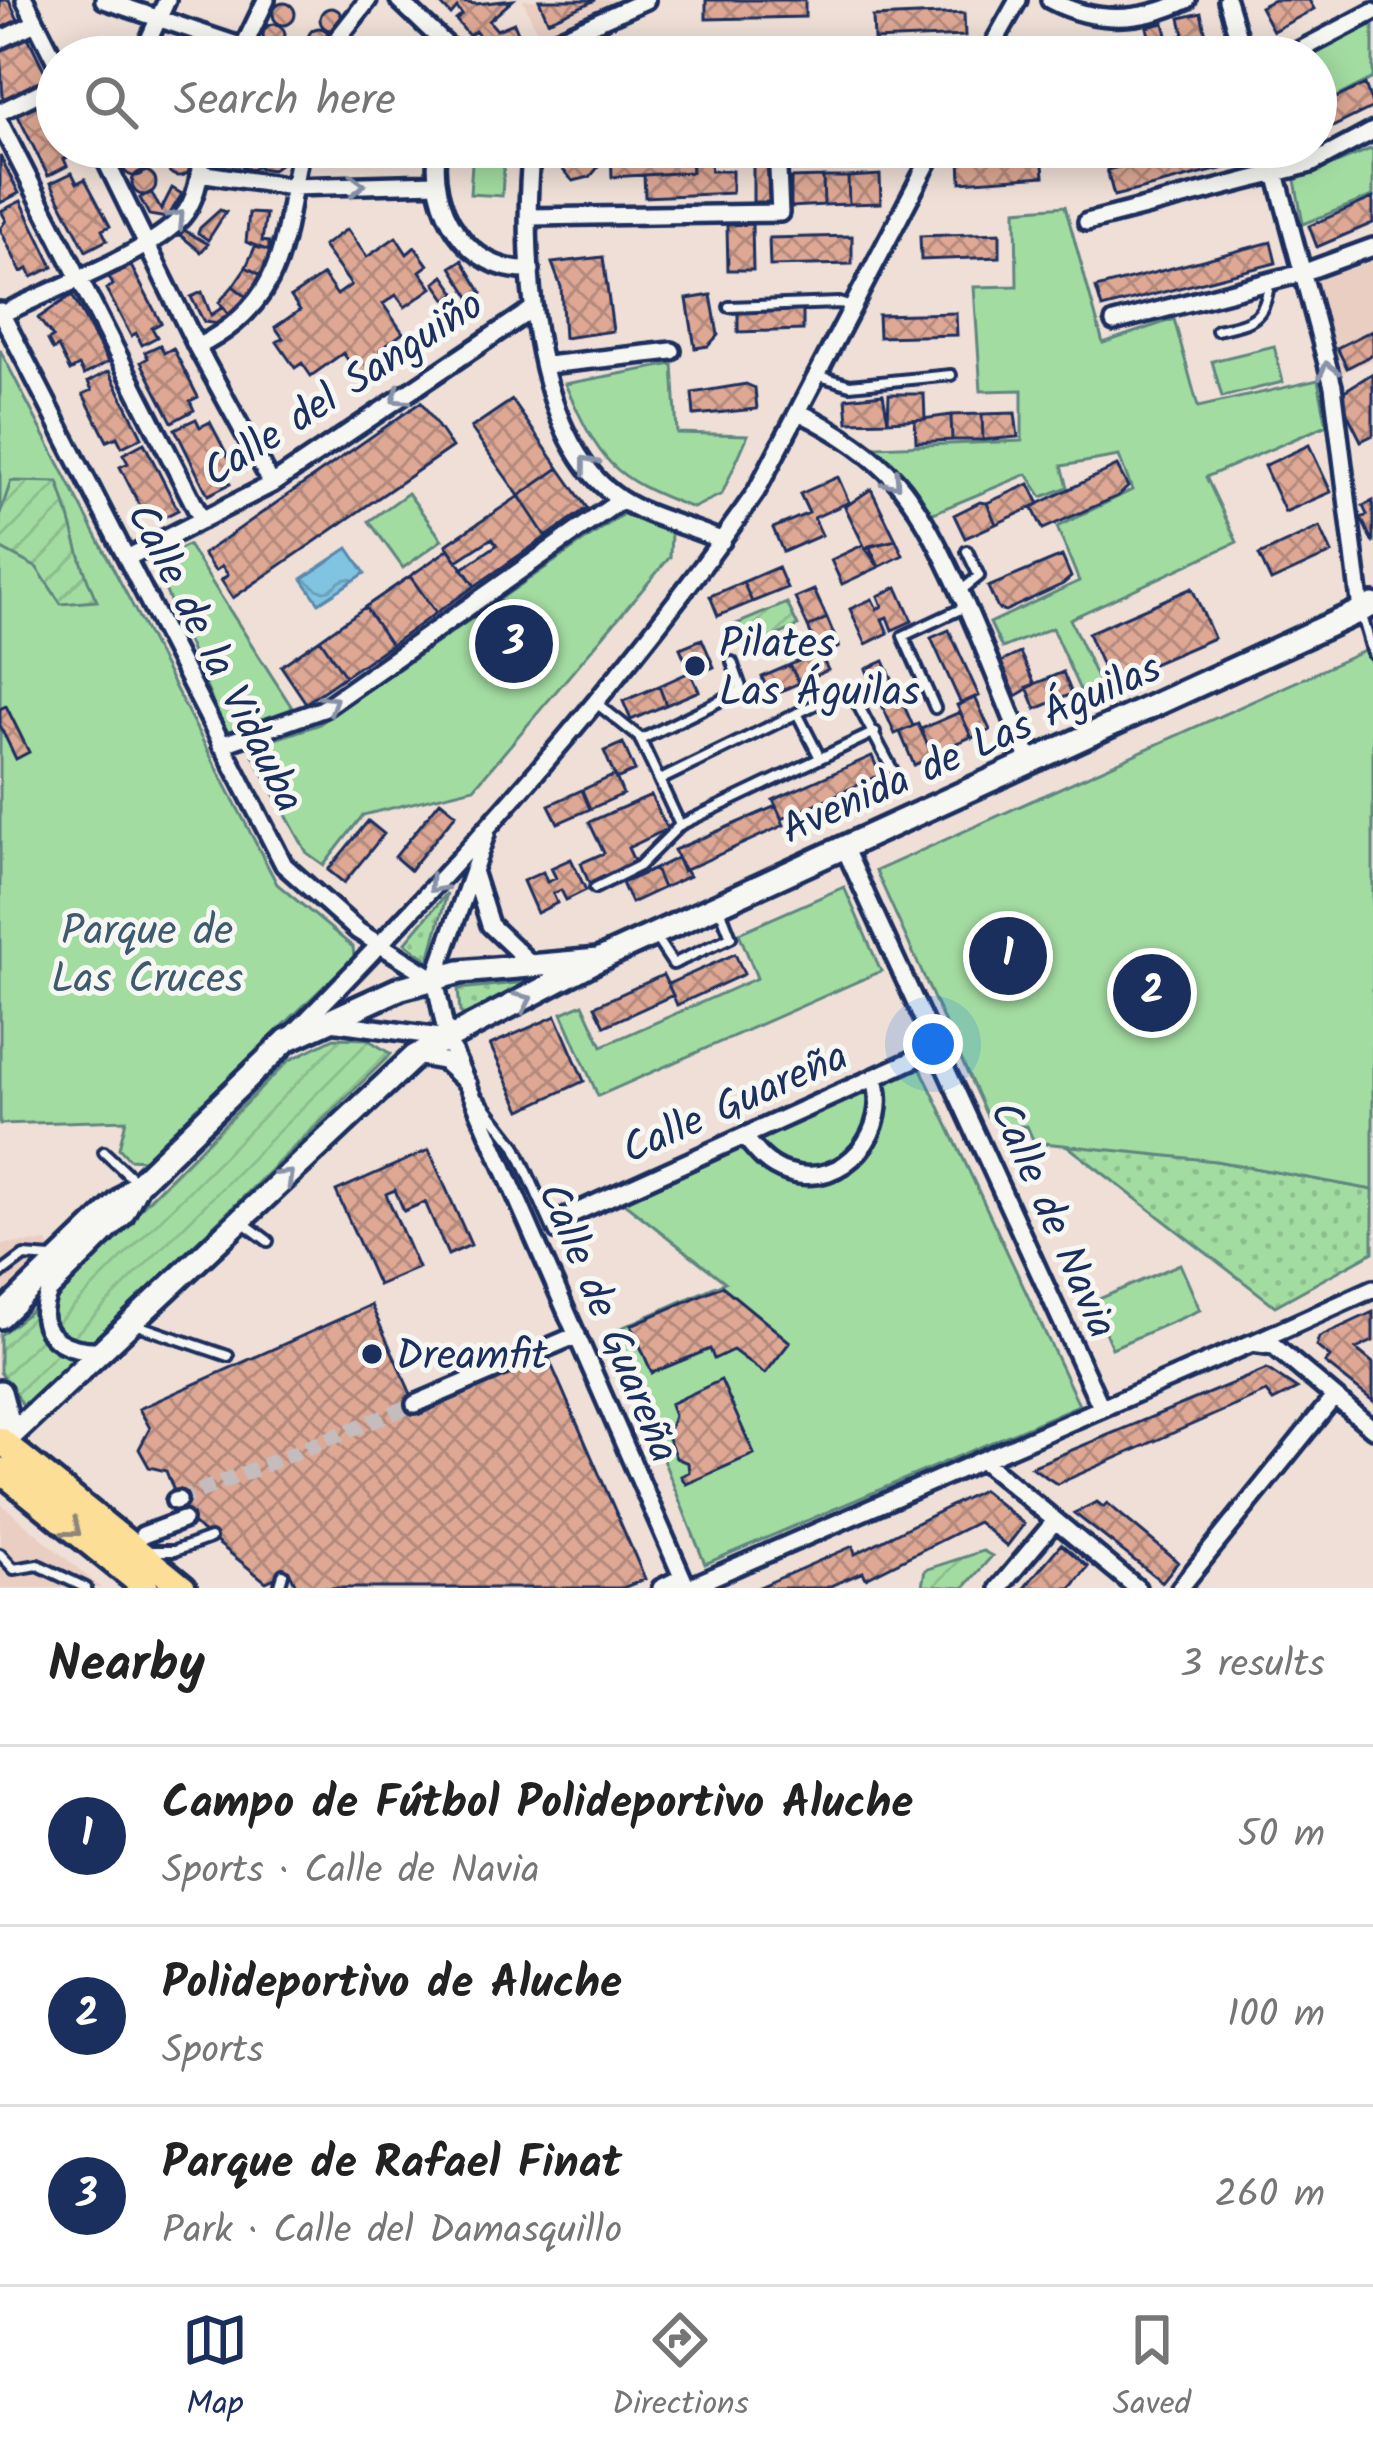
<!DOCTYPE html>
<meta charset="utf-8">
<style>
body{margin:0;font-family:Kalam,sans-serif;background:#f2f2f2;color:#222}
.you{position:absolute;left:933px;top:1044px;width:42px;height:42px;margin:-30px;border:9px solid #fff;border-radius:50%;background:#1a73e8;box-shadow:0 0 0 18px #1a73e833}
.badge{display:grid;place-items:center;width:78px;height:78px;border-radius:50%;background:#1b2f5e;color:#fff;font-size:39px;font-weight:700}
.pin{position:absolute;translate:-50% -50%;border:6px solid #fff;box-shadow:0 3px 12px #0006}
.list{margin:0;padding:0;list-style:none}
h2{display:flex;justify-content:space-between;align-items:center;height:156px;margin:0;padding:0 48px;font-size:51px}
h2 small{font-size:39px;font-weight:400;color:#767676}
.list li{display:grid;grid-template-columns:78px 1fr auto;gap:36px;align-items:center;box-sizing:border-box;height:180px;padding:0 48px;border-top:3px solid #e0e0e0}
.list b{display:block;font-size:45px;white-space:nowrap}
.list p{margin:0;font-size:39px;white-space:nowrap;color:#767676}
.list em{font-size:39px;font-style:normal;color:#767676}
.icon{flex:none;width:66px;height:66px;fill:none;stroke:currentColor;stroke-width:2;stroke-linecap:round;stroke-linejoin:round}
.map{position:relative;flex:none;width:1373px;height:1588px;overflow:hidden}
.search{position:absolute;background:#fff;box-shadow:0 6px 30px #0003;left:36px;right:36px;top:36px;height:132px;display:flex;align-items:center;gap:30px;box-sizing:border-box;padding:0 42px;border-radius:66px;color:#767676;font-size:45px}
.sheet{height:696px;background:#fff}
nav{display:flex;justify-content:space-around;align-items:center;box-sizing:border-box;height:168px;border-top:3px solid #e0e0e0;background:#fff;font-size:33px;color:#767676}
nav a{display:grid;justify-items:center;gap:6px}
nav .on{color:#1b2f5e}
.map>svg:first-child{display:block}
.built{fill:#eacec2}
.grass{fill:url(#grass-dots);stroke:#5f8680;stroke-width:3}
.park{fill:#a3dca1;stroke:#5f8680;stroke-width:3}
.garden{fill:url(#garden-furrows);stroke:#5f8680;stroke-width:3}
.water{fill:url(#water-waves);stroke:#5888ad;stroke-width:3}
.building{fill:url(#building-cross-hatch);stroke:#1b2f5e;stroke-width:3}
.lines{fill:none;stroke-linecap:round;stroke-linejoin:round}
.street-tunnel{stroke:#c5bcbe;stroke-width:15;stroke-dasharray:15 8;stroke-linecap:butt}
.lane-casing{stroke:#1b2f5e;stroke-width:16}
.street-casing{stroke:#1b2f5e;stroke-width:24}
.secondary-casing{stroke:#1b2f5e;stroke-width:30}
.primary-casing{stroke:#1b2f5e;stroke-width:33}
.lane{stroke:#f6f6f2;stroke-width:8}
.street{stroke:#f6f6f2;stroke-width:15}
.secondary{stroke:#f6f6f2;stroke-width:21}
.primary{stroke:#fcde96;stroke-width:24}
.oneway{stroke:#8892a8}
.oneway2{stroke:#8c867a}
.poi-dot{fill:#1b2f5e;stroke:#f6f6f2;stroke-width:4.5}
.labels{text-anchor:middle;stroke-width:10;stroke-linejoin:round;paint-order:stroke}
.street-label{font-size:42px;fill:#1b2f5e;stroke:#f6f6f2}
.poi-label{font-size:42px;fill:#1b2f5e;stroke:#f6f6f2;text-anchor:start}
.park-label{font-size:42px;fill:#3d5a6f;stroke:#f6f6f2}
</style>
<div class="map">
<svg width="1373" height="1588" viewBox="0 0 1373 1588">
<defs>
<pattern id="grass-dots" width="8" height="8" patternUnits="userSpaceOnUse" patternTransform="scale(3)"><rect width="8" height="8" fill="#a3dca1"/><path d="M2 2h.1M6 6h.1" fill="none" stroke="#8cbd8d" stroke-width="1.8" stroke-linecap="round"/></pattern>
<pattern id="garden-furrows" width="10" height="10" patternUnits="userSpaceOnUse" patternTransform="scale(3)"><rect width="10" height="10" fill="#a3dca1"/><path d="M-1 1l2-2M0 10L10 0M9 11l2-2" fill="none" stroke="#8cbd8d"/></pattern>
<pattern id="water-waves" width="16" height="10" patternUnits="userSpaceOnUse" patternTransform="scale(3)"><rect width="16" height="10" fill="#81c4e2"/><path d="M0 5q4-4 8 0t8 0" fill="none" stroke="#69a0ba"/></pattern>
<pattern id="building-cross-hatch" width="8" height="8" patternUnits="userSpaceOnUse" patternTransform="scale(3)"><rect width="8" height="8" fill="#dea894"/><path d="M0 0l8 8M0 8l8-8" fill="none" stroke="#b3897c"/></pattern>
</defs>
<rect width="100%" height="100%" fill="#efdfd6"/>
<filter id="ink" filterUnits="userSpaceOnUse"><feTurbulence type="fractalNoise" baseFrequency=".00833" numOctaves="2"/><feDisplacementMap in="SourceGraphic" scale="24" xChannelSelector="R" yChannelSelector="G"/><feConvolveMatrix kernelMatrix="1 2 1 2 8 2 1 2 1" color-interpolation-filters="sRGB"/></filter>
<g filter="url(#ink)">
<path class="built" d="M523,0H615L538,34Z
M1373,261V359L1340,374L1316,281Z
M47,1242L51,1251L0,1304V1244Z
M0,1503L101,1588H0Z"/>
<path class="grass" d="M447,893L429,960H428L405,943Z
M539,981L463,1015L460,1012L458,989Z
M1065,1144L1216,1161L1373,1190V1252L1275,1306Z"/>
<path class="park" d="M1373,24V78L1316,107V57H1308Z
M473,147H505L502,196L470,194Z
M1373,148V196L1303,224L1295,180Z
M1065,206L1103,343L1174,319L1198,407L1318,380L1327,425L1206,477L1237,542L1070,619L1103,691L1084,699L1052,628L1002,648L990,623L1079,581L1057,527L1132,490L1119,456L1062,466L1068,487L1042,497L1027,474L931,514L874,447L1022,441V390L981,391L974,287L1017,286L1016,210Z
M1274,346L1283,382L1222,397L1212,361Z
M0,350L277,884L353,947L354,957L144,1160L129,1159L119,1148L126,1120L0,1124Z
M673,364L677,433L748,435L722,494L693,508C610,477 601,463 565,384Z
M408,493L442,540L403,568L369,521Z
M623,514L671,531L670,557L474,788L363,815L324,865L307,853L253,755L257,745L318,725Z
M188,545L298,717L228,738L153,561Z
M1373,647V1190L1216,1161L1034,1142L1027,1126L1011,1127L987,1116L876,871Z
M844,887L881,971L598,1096L562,1013L583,1004L602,1046L757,978L739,933Z
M916,1058L1079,1405L705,1564L612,1332L725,1282L614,1195Z
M1180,1264L1200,1310L1112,1348L1092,1302Z"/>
<path class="garden" d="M11,481L58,482C73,522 78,563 97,601L61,604L37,568L0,548V514Z
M787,603L798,626L750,648L733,631L734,625Z
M334,1038L367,1039L391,1054L25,1408L0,1372V1335L58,1290L288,1061Z
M983,1551L992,1556L964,1588L922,1586L925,1570Z"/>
<path class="water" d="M348,548L365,573L319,603L302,579Z"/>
<path class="building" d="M0,0H9L18,20L0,29Z
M437,0L476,4L513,0L489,21L497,30L514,23L522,42L486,57L480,37L475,31L469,36L456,20L462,15L457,8L451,15Z
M539,0H596L548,21Z
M706,0H805V17L706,19Z
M1274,0H1309L1314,9L1273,31L1260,7Z
M273 14a11 11 0 1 1 22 0a11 11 0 1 1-22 0Z
M320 19a11 11 0 1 1 22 0a11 11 0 1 1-22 0Z
M964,13L965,36L874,40L873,17Z
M1201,13L1211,57H1192L1191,52L1154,57L1147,27L1164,23L1168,39L1184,35L1180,18Z
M263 35a11 11 0 1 1 22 0a11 11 0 1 1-22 0Z
M308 39a11 11 0 1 1 22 0a11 11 0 1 1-22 0Z
M26,33L48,78L3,100L0,46Z
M262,41L277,48L276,57H255Z
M167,42L184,51L181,57H158Z
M1365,84L1373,107L1316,135V108Z
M37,101L40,107L47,104L57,123V147H69L73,155L64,159L67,166L48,176L16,112Z
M216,147L239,156L238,165L224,163Z
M278,147H287L284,161L272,170L259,168L261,156L272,161Z
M567,147H606L604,160L590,177L573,181L554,160Z
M611,147H691L692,172L612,177Z
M1196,147H1241L1245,163L1114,196L1107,170Z
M239 158a11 11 0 1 1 22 0a11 11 0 1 1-22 0Z
M166 163a13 13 0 1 1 26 0a13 13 0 1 1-26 0Z
M122 163a13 13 0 1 1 26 0a13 13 0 1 1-26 0Z
M1042,153L1044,176L961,182L960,158Z
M0,156L19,193L0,203Z
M753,157H775L776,202H753Z
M691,162L710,163L711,171H732V193L645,197L644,175L692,172Z
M132 183a12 12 0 1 1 24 0a12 12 0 1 1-24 0Z
M72,173L77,183L85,179L110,226L102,230L107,240L86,251L51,183Z
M880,175L881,203L849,204L848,177Z
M823,177H848L849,204L824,205Z
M823,177L824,205L791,207V178Z
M172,188L182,194L167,218L149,215L140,198L151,192L161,210Z
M1373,198V223L1317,247L1309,226Z
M21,201L53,267L32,277L28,269L21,272L0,229L6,220L1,211Z
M220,210L226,212L208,240L198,233L200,228Z
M249,213L266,214L262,241L269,242V251L246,242Z
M752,224L753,270H728L727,225Z
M347,229L367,257L396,237L407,254L415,247L428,265L420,271L432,288L405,307L396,295L383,304L403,333L380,350L389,363L363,381L343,353L311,376L302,363L295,368L277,342L283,338L275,327L300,310L291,297L323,275L337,295L351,285L323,246Z
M184,230L208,244L201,252L180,235Z
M1000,233V257L921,260L920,236Z
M852,236V264L770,266L769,238Z
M1271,242L1276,263L1102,308L1096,288Z
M255,247L272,251L263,276L246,267Z
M603,257L613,331L564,338L561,287L552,263Z
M462,260L482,293L472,300L451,267Z
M131,266L161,323L152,328L157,337L142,345L136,333L131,336L106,289L113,285L109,277Z
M246,267L263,276L248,298L233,286Z
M444,276L456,293L447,300L435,283Z
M233,286L248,298L230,317L219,302Z
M202,292L211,315L223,307L230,317L220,324L204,322L191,297Z
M72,295L108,362L84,375L79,366L70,371L58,347L53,350L48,340L53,337L38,318Z
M711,295L718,335L708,346L695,348L687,299Z
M803,309V330L738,332V311Z
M956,313L957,335L879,337L878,315Z
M1373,330V354L1347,368L1337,348Z
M160,345L164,353L173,348L198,397L190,401L194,410L172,422L141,362L148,358L145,352Z
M109,371L142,437L122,447L117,437L107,441L83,394L92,390L88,382Z
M1373,373V435L1361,441L1338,395Z
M746,384L755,388L757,409L694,415L692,393Z
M883,394L888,421L848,422L846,398Z
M889,394H924L925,419L888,421Z
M512,400L559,468L519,496L471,428Z
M421,402L452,447L233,598L221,580L228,575L222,566L215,571L203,554Z
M1015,413L1018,437L983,440L982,414Z
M982,414L983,440H952L951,415Z
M951,415L952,440L916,442L915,420Z
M196,419L200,427L210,422L235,470L226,475L230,484L208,495L175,429Z
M144,443L178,510L158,520L153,510L144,514L120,467L128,463L123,454Z
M1309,445L1331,492L1285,512L1264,466Z
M1117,466L1128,487L1118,496L1043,529L1032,507Z
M559,468L587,508L546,537L519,496Z
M838,477L849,502L814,518L822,535L783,552L773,528L809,513L800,494Z
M1029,484L1039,504L996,524L987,503Z
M871,489L896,540L865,548L845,507Z
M519,496L546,537L475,586L462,569L497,545L492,538L457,561L446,545Z
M1373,501V543L1361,518L1367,515L1363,506Z
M980,502L987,503L996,524L965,538L954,515Z
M1320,527L1332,553L1271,581L1259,555Z
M896,540L903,555L879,567L869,546Z
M863,545L879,567L842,584L831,560Z
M449,549L475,586L436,613L410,576Z
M1062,556L1071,577L1063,584L1005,611L998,609L988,587Z
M778,567L787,588L752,602L743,582Z
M410,576L436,613L391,645L365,607Z
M743,582L752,602L718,616L710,596Z
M897,587L912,621L892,630L887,617L882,619L888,633L866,644L850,609L872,599L877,609L882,606L878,596Z
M1192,588L1214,638L1109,683L1088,633Z
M814,590L827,618L808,627L795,598Z
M365,607L391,645L345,676L320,639Z
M827,618L839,647L821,656L808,627Z
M949,630L979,696L961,704L931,638Z
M320,639L345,676L306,703L281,666Z
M702,639L714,667L692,676L680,648Z
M819,652L828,670L799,683L790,665Z
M1020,653L1035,684L1016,696L1001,662Z
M884,661L913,726L895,734L866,669Z
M790,665L799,683L770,696L762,677Z
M690,672L699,691L666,705L659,686Z
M1063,672L1072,694L1036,709L1027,687Z
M659,686L666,705L631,720L623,701Z
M975,697L990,730L972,738L957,705Z
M6,706L29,752L16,759L0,726V709Z
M960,712L971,737L932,754L921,729Z
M918,724L933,757L914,765L900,732Z
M623,743L635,771L616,779L604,751Z
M872,756L880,775L782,819L773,800Z
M615,775L623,794L590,809L582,790Z
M582,790L590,809L558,823L549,805Z
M651,795L667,829L628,848L636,865L590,886L581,863L604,853L589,822Z
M440,801L456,814L410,870L395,857Z
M776,806L784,825L683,871L674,850Z
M368,821L384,834L344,883L328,870Z
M677,858L689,876L663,888L655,869Z
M571,859L586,890L566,900L561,890L553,894L557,903L537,913L523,881L543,872L547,882L556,878L551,868Z
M655,869L663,888L631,903L622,883Z
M735,954L744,974L677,1005L668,984Z
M663,975L673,995L605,1026L595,1006Z
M556,1016L584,1081L521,1110L490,1045Z
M429,1150L471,1245L448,1255L425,1202L404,1211L395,1190L390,1192L386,1194L418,1268L378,1285L336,1191Z
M722,1286L790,1342L765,1374L733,1350L714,1359L710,1349L652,1373L631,1325Z
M371,1305L420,1414L548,1357L645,1579L623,1588H297L289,1571L266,1582L184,1516L166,1471L149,1467L139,1449L150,1428L139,1409Z
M1373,1312V1341L1356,1349L1373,1363V1401L1325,1363L1330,1357L1316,1346L1319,1337Z
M1267,1369L1297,1389L1273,1401L1266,1392L1057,1484L1031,1467Z
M721,1380L754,1454L686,1484L681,1476L689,1472L688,1463L676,1458L667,1436L674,1416L670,1404Z
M982,1490L1024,1524L1007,1546L978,1522L866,1578L863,1572L826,1588H757L853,1546L855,1554Z
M1097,1502L1103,1507L1107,1503L1178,1562L1162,1582L1074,1513Z
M1061,1544L1088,1567L1071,1588H1024Z"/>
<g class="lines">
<path class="street-tunnel" d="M178,1500L415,1404"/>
<defs>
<path id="lane" d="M765,57L837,55
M729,307L839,303L852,307
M1217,330C1252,322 1265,320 1269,283
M820,376L850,385L951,375
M958,593L979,576L967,551
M1361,612L1373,654
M595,702L639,737L680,825
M935,708L903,636L963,608
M797,713L820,758
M640,740L742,690L732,662
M660,780L849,688L892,769
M595,888L639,866L680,825L875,732
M654,935L673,964L731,937L719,906
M480,1100L515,1145L555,1234
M104,1152L134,1180
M245,1224L268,1241
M0,1274L24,1256L52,1258
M134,1324L228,1356
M148,1551H174L210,1538
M0,1554L14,1569L38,1565L86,1588
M279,1588L283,1574"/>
<path id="street" d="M25,0L57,64
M104,0L243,47
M399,0L459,57
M1050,0C1095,24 1142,22 1187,0
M1227,0L1244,57
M0,40L35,23
M240,54L266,0
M141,57L167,0
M323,57L368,0
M518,57L646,0
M986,57L1018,0
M1287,57L1373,12
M0,112L57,84
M0,123L202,520
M99,147L197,347L272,484
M438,147C427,206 467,273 531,270
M532,147C521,244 529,440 620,499C649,518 691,526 722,541
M1269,147L1333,386L1361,610
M199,173L292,187L437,183
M530,217L780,213L777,148
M1087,222L1311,164L1373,131
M0,311L284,865L358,931L435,979
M2,314C48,291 149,254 182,217C198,199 200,170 204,147
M1114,322L1302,273L1373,247
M197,347C290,300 282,237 301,147
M547,365L672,351
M799,412C835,430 869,451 896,481C947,538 998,688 1031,763
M127,558L272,484L531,310
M221,745L323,709L621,500
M844,847L1101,1407
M474,874L490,925L531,964
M435,979L447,1038L687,1588
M435,979L486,834
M331,1022L447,1038
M293,1034C459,865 620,687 756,492L936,147
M415,1056L443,1061L468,1084
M744,1136C756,1151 767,1166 787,1172C845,1191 893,1128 874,1077
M559,1220L939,1048
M1255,1342L1373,1289
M105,1350C67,1353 29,1336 49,1292L124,1217L139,1188
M415,1404L577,1335
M982,1460L1137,1588
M175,1501L178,1500
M143,1535L183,1520
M661,1588L679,1579L687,1588
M687,1588L1252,1343L1274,1346L1373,1429
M999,1588L1055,1521
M1180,1588L1334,1397"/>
<path id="secondary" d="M0,1317L287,1040L401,988L460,972L598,960
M0,1392L8,1421L3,1442
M0,1446L415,1056L598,960L1373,605"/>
<path id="primary" d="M0,1440L183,1588
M0,1470L146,1588"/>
</defs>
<use href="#lane" class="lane-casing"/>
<use href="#street" class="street-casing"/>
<use href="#secondary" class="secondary-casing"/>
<use href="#primary" class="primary-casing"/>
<use href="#lane" class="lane"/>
<use href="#street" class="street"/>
<use href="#secondary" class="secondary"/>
<use href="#primary" class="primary"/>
</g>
<defs><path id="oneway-chevron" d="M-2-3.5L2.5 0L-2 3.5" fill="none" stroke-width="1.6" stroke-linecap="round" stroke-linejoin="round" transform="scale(3)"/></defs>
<g class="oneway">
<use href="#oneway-chevron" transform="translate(357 185) rotate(-1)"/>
<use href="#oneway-chevron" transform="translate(177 218) rotate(-47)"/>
<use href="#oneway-chevron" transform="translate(1328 370) rotate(-105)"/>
<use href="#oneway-chevron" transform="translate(399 397) rotate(146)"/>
<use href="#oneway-chevron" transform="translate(588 464) rotate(-128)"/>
<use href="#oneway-chevron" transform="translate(893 481) rotate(48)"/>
<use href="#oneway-chevron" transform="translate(330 703) rotate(-33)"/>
<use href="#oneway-chevron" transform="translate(436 885) rotate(132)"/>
<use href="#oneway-chevron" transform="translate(524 1001) rotate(-25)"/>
<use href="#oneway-chevron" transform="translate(286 1177) rotate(-44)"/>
</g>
<use class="oneway2" href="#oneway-chevron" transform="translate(73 1529) rotate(39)"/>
</g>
<g class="poi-dot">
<circle cx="695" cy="666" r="12"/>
<circle cx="372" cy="1354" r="12"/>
</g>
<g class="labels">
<g class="street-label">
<text transform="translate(342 387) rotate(-33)" y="15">Calle del Sanguiño</text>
<text transform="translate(217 657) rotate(63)" y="15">Calle de la Vidauba</text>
<text transform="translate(970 747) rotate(-24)" y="15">Avenida de Las Águilas</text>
<text transform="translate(734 1101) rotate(-24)" y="15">Calle Guareña</text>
<text transform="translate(1055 1219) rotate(66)" y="15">Calle de Navia</text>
<text transform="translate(610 1322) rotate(67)" y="15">Calle de Guareña</text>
</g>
<g class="poi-label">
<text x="719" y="657">Pilates<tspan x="719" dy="48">Las Águilas</tspan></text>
<text x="396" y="1369">Dreamfit</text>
</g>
<g class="park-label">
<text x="147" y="944">Parque de<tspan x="147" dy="48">Las Cruces</tspan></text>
</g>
</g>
</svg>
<div class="you"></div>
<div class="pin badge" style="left:1008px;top:956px">1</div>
<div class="pin badge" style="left:1152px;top:993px">2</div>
<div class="pin badge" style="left:514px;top:644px">3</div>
<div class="search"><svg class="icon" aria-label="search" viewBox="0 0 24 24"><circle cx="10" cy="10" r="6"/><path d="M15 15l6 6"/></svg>Search here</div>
</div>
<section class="sheet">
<h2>Nearby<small>3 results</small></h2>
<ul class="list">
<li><span class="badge">1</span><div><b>Campo de Fútbol Polideportivo Aluche</b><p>Sports · Calle de Navia</p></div><em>50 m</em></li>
<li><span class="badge">2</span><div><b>Polideportivo de Aluche</b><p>Sports</p></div><em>100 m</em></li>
<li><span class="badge">3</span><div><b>Parque de Rafael Finat</b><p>Park · Calle del Damasquillo</p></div><em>260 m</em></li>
</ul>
</section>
<nav>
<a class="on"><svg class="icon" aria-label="map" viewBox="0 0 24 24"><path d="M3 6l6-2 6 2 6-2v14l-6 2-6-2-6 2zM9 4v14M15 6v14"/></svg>Map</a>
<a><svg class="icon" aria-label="directions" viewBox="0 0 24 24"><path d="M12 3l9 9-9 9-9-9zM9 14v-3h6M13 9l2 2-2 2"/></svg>Directions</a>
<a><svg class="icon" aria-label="saved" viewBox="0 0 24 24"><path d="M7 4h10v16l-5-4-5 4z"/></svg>Saved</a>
</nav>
